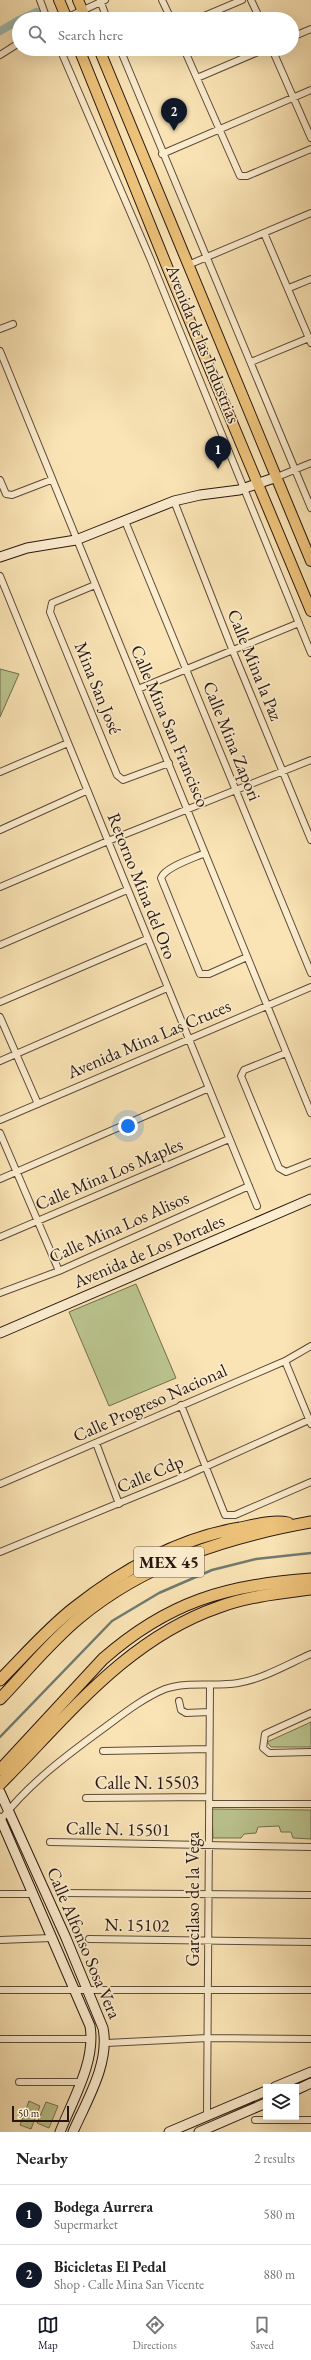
<!DOCTYPE html>
<meta charset="utf-8">
<style>
body{margin:0;font-family:"EB Garamond",serif;background:#f6f6f6;color:#222}
.controls{position:absolute;right:12px;bottom:12px;display:grid;overflow:hidden;border-radius:0px;box-shadow:0 4px 16px #0002}
.controls button{width:36px;height:36px;display:grid;place-items:center;padding:0;border:0;border-bottom:1px solid #e0e0e0;background:#fff;color:#222;font:20px sans-serif}
.scale{position:absolute;left:12px;bottom:10px;width:57px;box-sizing:border-box;padding-left:4px;border:2px solid #271710;border-top:0;font-size:11px;line-height:14px;white-space:nowrap;color:#271710;-webkit-text-stroke:3px #fcedcf;paint-order:stroke}
.you{position:absolute;left:128px;top:1126px;width:14px;height:14px;margin:-10px;border:3px solid #fff;border-radius:50%;background:#1a73e8;box-shadow:0 0 0 6px #1a73e833}
.badge{display:grid;place-items:center;width:26px;height:26px;border-radius:50%;background:#111827;color:#fff;font-size:13px;font-weight:700}
.pin{position:absolute;translate:-50% -33px;filter:drop-shadow(0 1px 2px #0008)}
.pin::after{content:'';position:absolute;top:21px;width:14px;height:12px;background:inherit;clip-path:polygon(0 0,100% 0,50% 100%)}
.list{margin:0;padding:0;list-style:none}
h2{display:flex;justify-content:space-between;align-items:center;height:52px;margin:0;padding:0 16px;font-size:17px}
h2 small{font-size:13px;font-weight:400;color:#767676}
.list li{display:grid;grid-template-columns:26px 1fr auto;gap:12px;align-items:center;box-sizing:border-box;height:60px;padding:0 16px;border-top:1px solid #e0e0e0}
.list b{display:block;font-size:15px;white-space:nowrap}
.list p{margin:0;font-size:13px;white-space:nowrap;color:#767676}
.list em{font-size:13px;font-style:normal;color:#767676}
.icon{flex:none;width:22px;height:22px;fill:none;stroke:currentColor;stroke-width:2;stroke-linecap:round;stroke-linejoin:round}
.map{position:relative;flex:none;width:311px;height:2132px;overflow:hidden}
.search{position:absolute;background:#fff;box-shadow:0 4px 16px #0002;left:12px;right:12px;top:12px;height:44px;display:flex;align-items:center;gap:10px;box-sizing:border-box;padding:0 14px;border-radius:22px;color:#767676;font-size:15px}
.sheet{height:172px;background:#fff}
nav{display:flex;justify-content:space-around;align-items:center;box-sizing:border-box;height:56px;border-top:1px solid #e0e0e0;background:#fff;font-size:11px;color:#767676}
nav a{display:grid;justify-items:center;gap:2px}
nav .on{color:#111827}
.map>svg:first-child{display:block}
.green{fill:#bbc58f;stroke:#716e50}
.lines{fill:none;stroke-linecap:round;stroke-linejoin:round}
.stream{stroke:#6f7b72;stroke-width:2.5}
.canal{stroke:#9fbeb3;stroke-width:8}
.street-casing{stroke:#5c4a39;stroke-width:8}
.secondary-casing{stroke:#271710;stroke-width:11}
.primary-casing{stroke:#271710;stroke-width:12}
.highway-casing{stroke:#271710;stroke-width:13}
.street{stroke:#fcedcf;stroke-width:6}
.secondary{stroke:#fcedcf;stroke-width:9}
.primary{stroke:#edc27a;stroke-width:10}
.highway{stroke:#edc27a;stroke-width:11}
.labels{text-anchor:middle;stroke-width:3.5;stroke-linejoin:round;paint-order:stroke}
.shield{fill:#fcedcf;stroke:#675749;stroke-width:1}
.shield-label{font-size:17px;font-weight:bold;fill:#271710}
.street-label{font-size:18px;fill:#271710;stroke:#fcedcf}
</style>
<div class="map">
<svg width="311" height="2132" viewBox="0 0 311 2132">
<rect width="100%" height="100%" fill="#fae4b5"/>
<filter id="stains"><feTurbulence type="fractalNoise" baseFrequency=".005" numOctaves="4"/><feColorMatrix values="0 0 0 0 .2 0 0 0 0 .09 0 0 0 0 .02 0 0 0 .5 -.17"/></filter>
<radialGradient id="worn" r=".72"><stop offset=".6" stop-color="#630" stop-opacity="0"/><stop offset="1" stop-color="#630" stop-opacity=".3"/></radialGradient>
<path class="green" d="M0,669L19,674L0,717Z
M136,1284L176,1378L109,1406L69,1312Z
M311,1722V1747H271L267,1742Z
M212,1809L311,1810V1839L293,1838L291,1832H281L279,1826L258,1827L256,1833L244,1834L241,1838H213Z
M29,2101L40,2106L31,2129L20,2125Z
M46,2102L58,2106L49,2128L37,2123Z"/>
<g class="lines">
<path class="stream" d="M0,1737L112,1621L159,1593L212,1570L256,1559L311,1553"/>
<path class="canal" d="M21,19L36,12
M0,31L19,20"/>
<defs>
<path id="street" d="M40,0L47,19
M100,0L107,19
M162,0L171,19
M251,0L260,19
M64,19L105,0
M197,19L242,0
M292,37L311,29
M60,49L150,258L311,653
M120,49L311,508
M184,49L240,176H247L311,149
M272,49L311,138
M0,55L19,43
M197,78L265,49
M162,154L311,90
M264,233L311,343
M188,265L311,213
M289,288L311,279
M0,329L13,324
M0,351L311,1113
M251,362L309,338
M277,477L311,463
M0,480L6,494L12,495L51,480
M174,501L232,649L311,840
M125,521L311,973
M0,576L257,1206
M95,585L52,603L50,612L117,775L123,780L169,763
M138,689L299,623
M0,772L68,743
M0,830L86,791
M205,853C194,858 165,867 161,878L200,974H209L247,957
M0,887L108,841L311,760
M0,945L127,890
M0,1002L147,939
M0,1017L38,1104
M286,1053L244,1070L241,1076L279,1168L286,1172L311,1162
M0,1061L167,988
M0,1120L311,987
M0,1133L59,1271
M0,1179L209,1088
M0,1237L229,1139
M0,1293L59,1271L249,1186
M285,1361L311,1424
M181,1405L225,1515H235L311,1482
M96,1443L119,1504
M0,1484L285,1361L311,1346
M0,1552L185,1476L311,1419
M179,1701L181,1710L186,1713L209,1712
M311,1713L265,1734L263,1748L269,1753L311,1752
M103,1751L209,1749
M86,1798L209,1797
M209,1804H311
M0,1821C28,1784 67,1755 104,1728C123,1714 143,1698 165,1689C188,1681 214,1687 238,1683C263,1679 288,1664 311,1654
M50,1842L311,1847
M59,1893L311,1895
M0,1894H32
M89,1939L311,1942
M0,1940L51,1938
M0,1990H311
M0,2039H92
M106,2043L208,2038L311,2039
M19,2082H80
M207,2114L210,1685
M255,2120H311"/>
<path id="secondary" d="M0,557L27,548L76,540L174,501L200,495L239,490L277,477
M0,1333L311,1199
M0,1792L66,1938L103,2028C110,2063 87,2100 73,2132
M0,1818L90,2026C96,2061 73,2099 60,2132
M275,2087L311,2072
M296,2090L311,2083
M169,2132L266,2091
M199,2132L266,2103"/>
<path id="primary" d="M59,0L67,19
M78,0L86,19
M79,49L168,269L311,611
M99,49L311,561"/>
<path id="highway" d="M0,1680C24,1656 47,1629 74,1608C122,1570 179,1538 240,1528C255,1525 273,1520 288,1523
M0,1699C26,1672 50,1642 79,1618C145,1563 227,1537 311,1522
M0,1770L103,1659C168,1602 226,1585 311,1579
M0,1784C67,1717 126,1639 219,1607C249,1596 280,1593 311,1589"/>
</defs>
<use href="#street" class="street-casing"/>
<use href="#secondary" class="secondary-casing"/>
<use href="#primary" class="primary-casing"/>
<use href="#highway" class="highway-casing"/>
<use href="#street" class="street"/>
<use href="#secondary" class="secondary"/>
<use href="#primary" class="primary"/>
<use href="#highway" class="highway"/>
</g>
<g class="labels">
<rect class="shield" x="134" y="1547" width="70" height="30" rx="3"/>
<g class="shield-label">
<text x="169" y="1568">MEX 45</text>
</g>
<g class="street-label">
<text transform="translate(203 344) rotate(68)" y="6">Avenida de las Industrias</text>
<text transform="translate(255 665) rotate(68)" y="6">Calle Mina la Paz</text>
<text transform="translate(98 688) rotate(68)" y="6">Mina San José</text>
<text transform="translate(170 726) rotate(67)" y="6">Calle Mina San Francisco</text>
<text transform="translate(232 741) rotate(68)" y="6">Calle Mina Zapori</text>
<text transform="translate(142 886) rotate(68)" y="6">Retorno Mina del Oro</text>
<text transform="translate(149 1039) rotate(-23)" y="6">Avenida Mina Las Cruces</text>
<text transform="translate(109 1174) rotate(-23)" y="6">Calle Mina Los Maples</text>
<text transform="translate(119 1227) rotate(-24)" y="6">Calle Mina Los Alisos</text>
<text transform="translate(149 1251) rotate(-23)" y="6">Avenida de Los Portales</text>
<text transform="translate(150 1403) rotate(-24)" y="6">Calle Progreso Nacional</text>
<text transform="translate(150 1474) rotate(-23)" y="6">Calle Cdp</text>
<text x="147" y="1789">Calle N. 15503</text>
<text transform="translate(118 1829) rotate(1)" y="6">Calle N. 15501</text>
<text transform="translate(193 1899) rotate(-90)" y="6">Garcilaso de la Vega</text>
<text transform="translate(137 1925) rotate(1)" y="6">N. 15102</text>
<text transform="translate(84 1943) rotate(67)" y="6">Calle Alfonso Sosa Vera</text>
</g>
</g>
<rect width="100%" height="100%" filter="url(#stains)"/>
<rect width="100%" height="100%" fill="url(#worn)"/>
</svg>
<div class="controls">
<button><svg class="icon" aria-label="layers" viewBox="0 0 24 24"><path d="M12 4l9 5-9 5-9-5zM3 14l9 5 9-5"/></svg></button>
</div>
<div class="scale">50 m</div>
<div class="you"></div>
<div class="pin badge" style="left:218px;top:469px">1</div>
<div class="pin badge" style="left:174px;top:131px">2</div>
<div class="search"><svg class="icon" aria-label="search" viewBox="0 0 24 24"><circle cx="10" cy="10" r="6"/><path d="M15 15l6 6"/></svg>Search here</div>
</div>
<section class="sheet">
<h2>Nearby<small>2 results</small></h2>
<ul class="list">
<li><span class="badge">1</span><div><b>Bodega Aurrera</b><p>Supermarket</p></div><em>580 m</em></li>
<li><span class="badge">2</span><div><b>Bicicletas El Pedal</b><p>Shop · Calle Mina San Vicente</p></div><em>880 m</em></li>
</ul>
</section>
<nav>
<a class="on"><svg class="icon" aria-label="map" viewBox="0 0 24 24"><path d="M3 6l6-2 6 2 6-2v14l-6 2-6-2-6 2zM9 4v14M15 6v14"/></svg>Map</a>
<a><svg class="icon" aria-label="directions" viewBox="0 0 24 24"><path d="M12 3l9 9-9 9-9-9zM9 14v-3h6M13 9l2 2-2 2"/></svg>Directions</a>
<a><svg class="icon" aria-label="saved" viewBox="0 0 24 24"><path d="M7 4h10v16l-5-4-5 4z"/></svg>Saved</a>
</nav>
